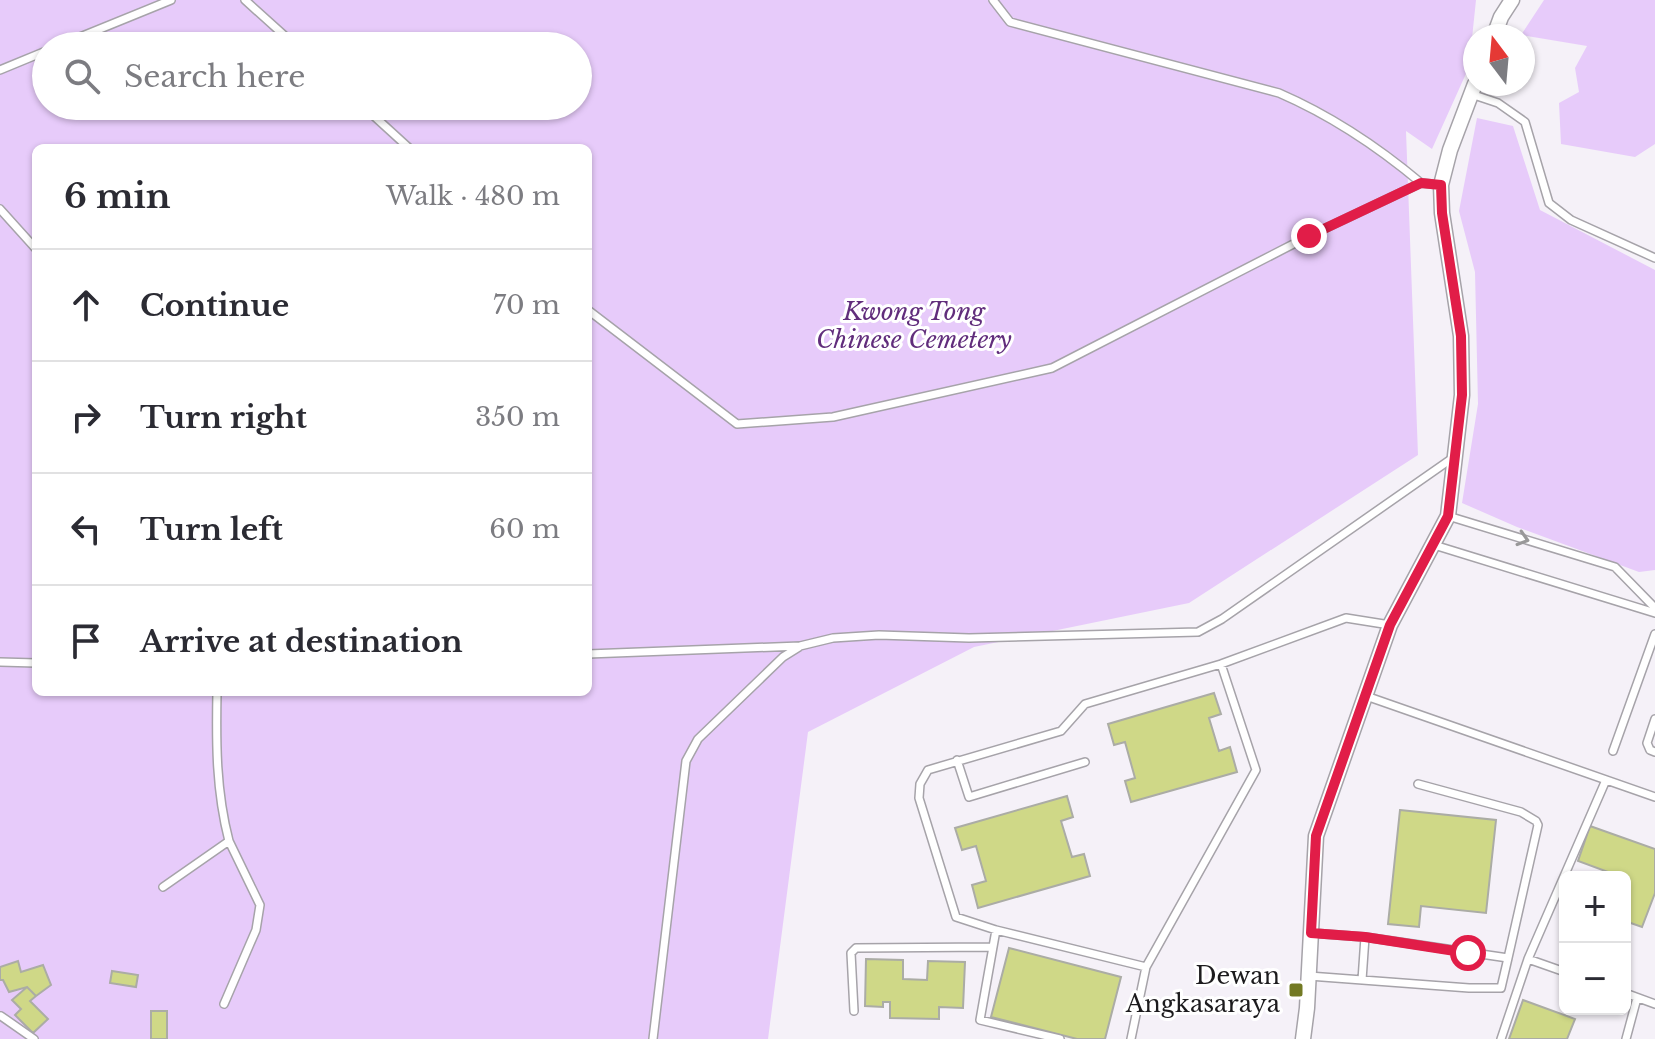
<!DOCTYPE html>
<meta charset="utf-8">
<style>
body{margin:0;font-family:"Libre Baskerville",serif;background:#f7f7f7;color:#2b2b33}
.controls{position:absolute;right:24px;bottom:24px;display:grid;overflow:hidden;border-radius:12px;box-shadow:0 2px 6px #0004}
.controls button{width:72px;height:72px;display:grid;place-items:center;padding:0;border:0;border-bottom:2px solid #e1e1e2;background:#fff;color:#2b2b33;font:40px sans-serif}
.compass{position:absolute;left:1463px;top:24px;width:72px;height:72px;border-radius:50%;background:#fff;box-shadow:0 2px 6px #0004;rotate:344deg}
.stop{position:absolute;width:24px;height:24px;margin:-18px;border:6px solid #e11d48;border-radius:50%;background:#fff}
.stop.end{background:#e11d48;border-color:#fff;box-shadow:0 2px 8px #0008}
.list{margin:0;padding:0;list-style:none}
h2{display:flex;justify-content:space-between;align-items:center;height:104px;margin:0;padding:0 32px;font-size:34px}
h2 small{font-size:26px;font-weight:400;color:#7c7c81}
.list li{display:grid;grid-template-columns:52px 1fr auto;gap:24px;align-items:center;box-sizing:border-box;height:112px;padding:0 32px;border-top:2px solid #e1e1e2}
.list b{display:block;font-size:30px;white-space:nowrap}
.list em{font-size:26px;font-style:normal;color:#7c7c81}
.icon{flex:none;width:44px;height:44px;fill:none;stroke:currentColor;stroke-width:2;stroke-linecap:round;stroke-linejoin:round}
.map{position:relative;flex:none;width:1655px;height:1039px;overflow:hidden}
.search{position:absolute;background:#fff;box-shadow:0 2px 6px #0004;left:32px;top:32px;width:560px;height:88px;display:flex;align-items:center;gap:20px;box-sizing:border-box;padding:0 28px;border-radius:44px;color:#7c7c81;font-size:30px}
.panel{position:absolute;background:#fff;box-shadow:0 2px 6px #0004;left:32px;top:144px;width:560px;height:552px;border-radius:12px}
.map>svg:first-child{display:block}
.green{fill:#e7cbfa;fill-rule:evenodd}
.building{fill:#cfd887;stroke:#abaca5;stroke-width:2}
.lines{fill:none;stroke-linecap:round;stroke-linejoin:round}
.service-casing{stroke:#a6a3a9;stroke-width:10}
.minor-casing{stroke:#a6a3a9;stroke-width:17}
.service{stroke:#fff;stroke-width:7}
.minor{stroke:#fff;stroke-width:14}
.oneway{stroke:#999899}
.route{stroke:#e11d48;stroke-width:10}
.poi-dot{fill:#737a24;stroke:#fff;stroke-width:3}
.labels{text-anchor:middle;stroke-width:6;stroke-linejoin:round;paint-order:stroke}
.park-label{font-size:24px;font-style:italic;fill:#612d7c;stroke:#fff}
.poi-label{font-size:24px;fill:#1c1b1d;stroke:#fff;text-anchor:end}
</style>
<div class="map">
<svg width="1655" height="1039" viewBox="0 0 1655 1039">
<rect width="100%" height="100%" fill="#f5f1f8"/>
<path class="green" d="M0,0H1476L1469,67L1432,149L1406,131L1418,455L1189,603L974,647L808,732L768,1039H0ZM46,46H578V106H46ZM36,148H588V692H36Z
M1544,0H1655V144L1635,157L1561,144L1559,103L1579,92L1575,68L1587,46L1521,35Z
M1477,118L1513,126L1540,210L1655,270V570L1639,572L1517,527L1462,503L1478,404L1475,272L1459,211Z"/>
<path class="building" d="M1214,693L1221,714L1209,718L1219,751L1230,747L1237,772L1131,802L1125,781L1135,778L1125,742L1114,745L1108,724Z
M1067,796L1073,817L1061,821L1072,857L1084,854L1090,876L978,908L972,885L986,881L976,846L962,850L955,828Z
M1400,810L1496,820L1486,913L1421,906L1419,927L1388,924Z
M1590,826L1655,849V893L1642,927L1625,921L1627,879L1578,861Z
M1009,948L1121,977L1105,1039H1077L991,1017Z
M866,959L903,960V979L927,980L928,961L965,962L963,1008L939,1007V1019L890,1018V1002H883V1007L865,1006Z
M18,961L21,972L43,965L51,985L36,996L27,987L9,992L3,980H0V967Z
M112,971L138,975L136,987L110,983Z
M27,987L36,996L30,1001L48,1019L33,1033L15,1015L21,1009L12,1000Z
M1523,1000L1575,1019L1567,1039H1509Z
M151,1011H167V1039H151Z"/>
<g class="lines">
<defs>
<path id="service" d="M245,0L296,46
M993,0L1010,22L1279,93C1332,116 1377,146 1421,183
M58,46L171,0
M0,70L46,51
M1471,94L1498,103L1525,122L1549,203L1571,220L1655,258
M363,106L409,148
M0,209L36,249
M588,310L737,424L833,417L1052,368L1309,236L1421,183L1441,185
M1448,516L1615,567L1655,608
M1434,545L1655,613
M588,654L800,646L833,638L879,635L969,638L1198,632L1222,619L1454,457
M0,662L36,663
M1366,696L1655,797
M1655,719L1647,743L1650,750L1655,752
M1613,751L1655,634
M957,760L969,797L1085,762
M1418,784L1521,812L1536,821L1538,825L1508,958
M163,887L229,841C216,791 216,743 217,692
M996,930L980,1020L1060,1039
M1528,959L1565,972
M1146,967L996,930L956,917L919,798L920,784L928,770L1061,731L1085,704L1221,664L1346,618L1390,625
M1309,976L1469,988H1501L1508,958L1365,937L1311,933
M1362,980L1365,937
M1625,993L1655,1004
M224,1004L256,930L260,905L229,841
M854,1011L851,953L856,948L993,947
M1,1016L34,1039
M653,1039L686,761L698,739L783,657L799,647
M1131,1039L1146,967L1256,770L1221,664
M1501,1039L1528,959L1606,780
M1626,1039L1637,998"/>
<path id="minor" d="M1494,36L1501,17L1512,0
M1303,1039L1307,1008L1316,836L1390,625L1448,516L1462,395L1461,336L1442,213L1441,185L1450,150L1475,84"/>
</defs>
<use href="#service" class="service-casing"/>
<use href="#minor" class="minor-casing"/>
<use href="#service" class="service"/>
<use href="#minor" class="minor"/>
</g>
<defs><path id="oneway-chevron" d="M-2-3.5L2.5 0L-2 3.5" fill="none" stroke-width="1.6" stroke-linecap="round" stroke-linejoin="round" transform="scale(2)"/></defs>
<use class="oneway" href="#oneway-chevron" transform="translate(1523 539) rotate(17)"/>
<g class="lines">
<path class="route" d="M1309,236L1421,183L1441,185L1442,213L1461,336L1462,395L1448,516L1390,625L1316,836L1311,933L1365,937L1468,953"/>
</g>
<rect class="poi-dot" x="1288" y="982" width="16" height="16" rx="4"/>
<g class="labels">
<g class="park-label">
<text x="914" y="320">Kwong Tong<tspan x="914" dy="28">Chinese Cemetery</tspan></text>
</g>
<g class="poi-label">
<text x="1280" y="984">Dewan<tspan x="1280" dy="28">Angkasaraya</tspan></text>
</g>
</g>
</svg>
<div class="controls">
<button>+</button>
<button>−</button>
</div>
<svg class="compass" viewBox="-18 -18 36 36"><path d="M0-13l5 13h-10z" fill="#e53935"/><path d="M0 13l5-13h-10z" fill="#7c7c81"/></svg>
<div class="stop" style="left:1468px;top:953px"></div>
<div class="stop end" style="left:1309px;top:236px"></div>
<div class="search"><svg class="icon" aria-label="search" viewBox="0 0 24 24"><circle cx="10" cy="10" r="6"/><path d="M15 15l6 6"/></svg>Search here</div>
<section class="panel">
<h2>6 min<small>Walk · 480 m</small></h2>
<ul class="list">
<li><svg class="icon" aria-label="ahead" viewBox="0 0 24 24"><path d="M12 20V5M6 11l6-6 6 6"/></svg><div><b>Continue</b></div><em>70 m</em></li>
<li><svg class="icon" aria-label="right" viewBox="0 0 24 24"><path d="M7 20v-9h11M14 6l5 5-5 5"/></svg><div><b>Turn right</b></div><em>350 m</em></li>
<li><svg class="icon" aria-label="left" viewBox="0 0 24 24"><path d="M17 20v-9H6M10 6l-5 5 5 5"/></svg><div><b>Turn left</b></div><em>60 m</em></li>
<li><svg class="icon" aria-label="arrive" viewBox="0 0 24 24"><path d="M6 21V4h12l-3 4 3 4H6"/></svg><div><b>Arrive at destination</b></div></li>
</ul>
</section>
</div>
